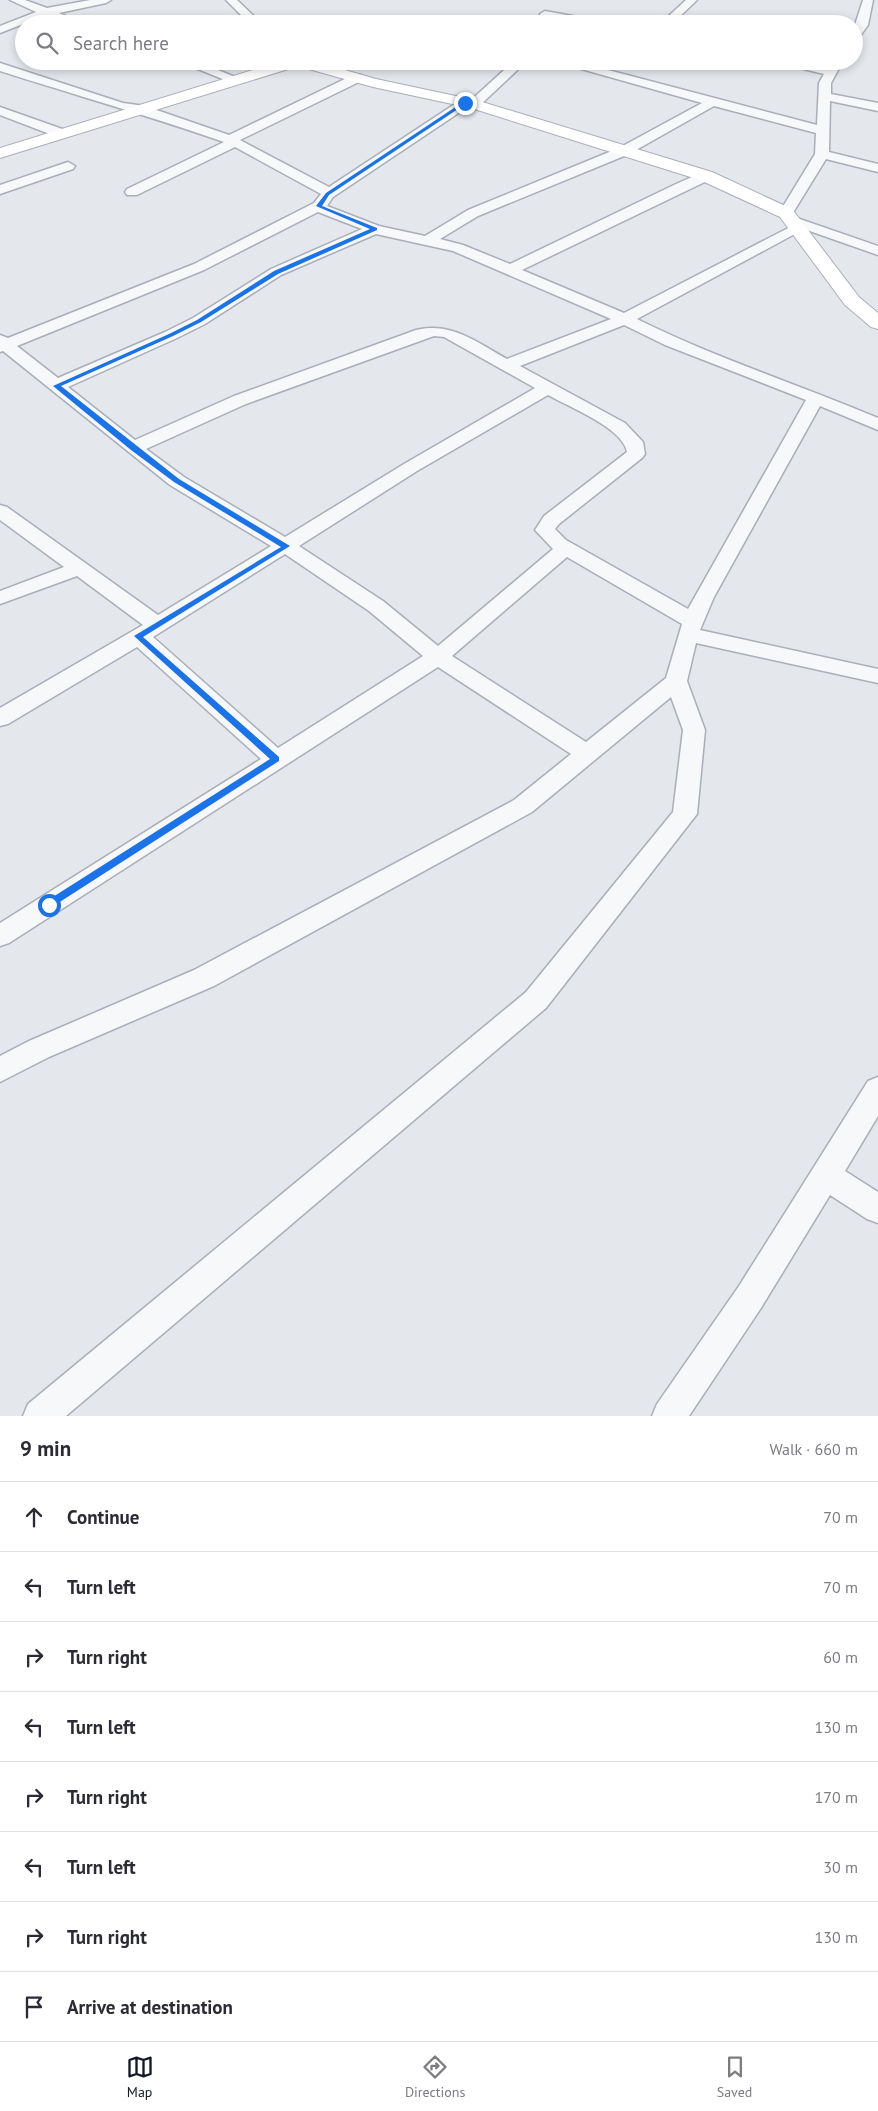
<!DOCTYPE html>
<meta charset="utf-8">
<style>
body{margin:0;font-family:"PT Sans",sans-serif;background:#f2f2f3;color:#2b2b33}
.stop{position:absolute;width:15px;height:15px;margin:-11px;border:4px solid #1a73e8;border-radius:50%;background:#fff}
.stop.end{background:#1a73e8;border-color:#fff;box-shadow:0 1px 5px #0008}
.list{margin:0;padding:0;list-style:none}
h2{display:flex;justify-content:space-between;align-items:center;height:65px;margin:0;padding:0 20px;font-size:21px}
h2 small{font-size:16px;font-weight:400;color:#7c7c81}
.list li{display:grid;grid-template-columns:32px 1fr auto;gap:15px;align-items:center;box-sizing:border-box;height:70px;padding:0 20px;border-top:1px solid #e1e1e2}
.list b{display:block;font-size:19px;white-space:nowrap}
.list em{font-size:16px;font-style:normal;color:#7c7c81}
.icon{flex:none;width:28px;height:28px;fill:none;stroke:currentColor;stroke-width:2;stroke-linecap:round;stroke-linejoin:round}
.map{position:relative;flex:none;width:878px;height:1416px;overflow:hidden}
.search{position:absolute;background:#fff;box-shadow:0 2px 8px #0003;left:15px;right:15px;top:15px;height:55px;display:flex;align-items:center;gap:12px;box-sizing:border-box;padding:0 18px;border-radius:28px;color:#7c7c81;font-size:19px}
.sheet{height:625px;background:#fff}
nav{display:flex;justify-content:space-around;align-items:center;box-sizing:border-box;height:70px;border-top:1px solid #e1e1e2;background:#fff;font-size:14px;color:#7c7c81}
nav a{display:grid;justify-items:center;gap:2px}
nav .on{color:#111827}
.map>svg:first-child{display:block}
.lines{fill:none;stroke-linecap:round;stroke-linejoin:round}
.street-casing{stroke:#a9aeb7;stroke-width:3}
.secondary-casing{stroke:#a9aeb7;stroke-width:2}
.street{fill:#f7f8fa;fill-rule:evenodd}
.secondary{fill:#fff;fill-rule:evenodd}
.route{fill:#1a73e8}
</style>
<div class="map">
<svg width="878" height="1416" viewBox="0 0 878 1416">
<rect width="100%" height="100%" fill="#e4e7ec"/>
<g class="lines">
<defs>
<path id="street" d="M10,0H25L47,8L90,0H111L106,3L59,13L84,24H68L46,15L0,33V26L36,12Z
M226,0H237L262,24H250Z
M686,0H697L672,24H660Z
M863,0H873L868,25L858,39L854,40V28Z
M545,11L600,21L605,24H580L541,16L540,14Z
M178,61H196L240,79L234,83L230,82Z
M514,61H527L478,107L469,106L333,197L327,206L379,226L425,236L468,210L619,148L702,103L553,61H574L817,125L819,83L824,74L779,63L777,61H800L828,67L831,61H843L831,83V94L878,103V111L830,101L829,152L878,164V172L826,159L791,216L878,246V255L804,229L637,319C715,358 798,384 878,418V430L820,406L714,597L700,630L878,669V683L696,643L687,681L705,730L697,814L546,1008L66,1416H23L28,1404L526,992L673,812L683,730L671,697L532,812L214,986L49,1057L0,1082V1056L29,1041L194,970L514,800L571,754L438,667L9,943L0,946V923L261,759L137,647L8,724L0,726V708L143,625L77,576L0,604V591L64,567L0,520V505L7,507L158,615L271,546L170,485L3,351L0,352V335L8,338L194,264L314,203L321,194L235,147L137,195H127L125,192L127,189L224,142C150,116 75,95 0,71V63L123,103L145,106L229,135L353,75H361L363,78L361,81L240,140L329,187L461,100L470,101ZM714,106L816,133L815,154L779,213L787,217L785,220L794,225L624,313L522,270L711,179L713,176L711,173H701L676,184L510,264L463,245L440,239L478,216L629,154ZM318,212L362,229L271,269L193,318L165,332L58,378L17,346L204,270ZM376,234L453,251L611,319L507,359C478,343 451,321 416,330L234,396L135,440L68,387L177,338L205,324L281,275ZM624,325L665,345L806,400L688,609L566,540L555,529L559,524L642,458L645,454L643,442L625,423L520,366ZM434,336L444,337L535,388L404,464L285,537L184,477L146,449L246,404ZM548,395C569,407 623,428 627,452L544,516L535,530L553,549L438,646L383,601L299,546L417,471ZM285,554L369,611L423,656L278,748L153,637ZM567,557L682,624L666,678L586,742L452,656Z
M0,107L65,130L66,133L60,137L55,136L0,115Z
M68,162L75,166L73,169L0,194V185Z
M878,1077V1116L845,1171L878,1192V1223L867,1219L830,1195L761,1308L689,1416H652L657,1404L739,1286L868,1081Z"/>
<path id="secondary" d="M282,61H314L376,79L479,101L712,172L792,209L859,297L878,313V329L871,327L845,305L780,217L700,180L471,108L373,87L298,66L0,158V148Z"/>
</defs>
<use href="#street" class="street-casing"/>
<use href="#secondary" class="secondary-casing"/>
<use href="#street" class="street"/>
<use href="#secondary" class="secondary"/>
</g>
<path class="route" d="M463,102L467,103L329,195L322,206L377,228V230L278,274L201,322L173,336L61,386L179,479L290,546L143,637L279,757V761L52,907H45V902L270,759L134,636L281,547L174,482L131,450L53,386L169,334L197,320L274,271L370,229L316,206L326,193Z"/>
</svg>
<div class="stop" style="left:49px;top:905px"></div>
<div class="stop end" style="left:465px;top:103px"></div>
<div class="search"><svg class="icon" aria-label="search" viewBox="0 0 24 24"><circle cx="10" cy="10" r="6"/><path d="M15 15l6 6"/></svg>Search here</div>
</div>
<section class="sheet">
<h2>9 min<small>Walk · 660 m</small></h2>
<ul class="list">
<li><svg class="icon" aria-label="ahead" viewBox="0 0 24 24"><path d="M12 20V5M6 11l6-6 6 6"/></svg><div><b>Continue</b></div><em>70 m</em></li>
<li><svg class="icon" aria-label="left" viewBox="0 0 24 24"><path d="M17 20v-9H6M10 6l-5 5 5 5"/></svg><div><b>Turn left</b></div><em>70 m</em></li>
<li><svg class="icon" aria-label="right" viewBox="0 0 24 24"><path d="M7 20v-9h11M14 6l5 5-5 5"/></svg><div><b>Turn right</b></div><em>60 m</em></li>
<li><svg class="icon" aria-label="left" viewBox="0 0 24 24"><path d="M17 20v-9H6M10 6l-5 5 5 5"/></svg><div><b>Turn left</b></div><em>130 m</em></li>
<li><svg class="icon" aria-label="right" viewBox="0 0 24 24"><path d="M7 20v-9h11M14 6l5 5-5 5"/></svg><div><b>Turn right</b></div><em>170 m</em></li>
<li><svg class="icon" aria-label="left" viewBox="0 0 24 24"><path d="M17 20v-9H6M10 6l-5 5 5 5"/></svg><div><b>Turn left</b></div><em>30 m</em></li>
<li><svg class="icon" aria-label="right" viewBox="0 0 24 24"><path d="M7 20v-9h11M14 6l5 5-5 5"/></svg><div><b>Turn right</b></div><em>130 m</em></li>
<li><svg class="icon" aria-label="arrive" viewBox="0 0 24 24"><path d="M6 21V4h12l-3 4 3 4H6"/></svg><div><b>Arrive at destination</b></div></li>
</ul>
</section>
<nav>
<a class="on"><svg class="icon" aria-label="map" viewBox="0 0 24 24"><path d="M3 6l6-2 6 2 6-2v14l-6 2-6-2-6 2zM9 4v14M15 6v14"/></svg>Map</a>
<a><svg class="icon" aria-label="directions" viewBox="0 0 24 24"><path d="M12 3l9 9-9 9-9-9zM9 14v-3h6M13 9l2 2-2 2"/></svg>Directions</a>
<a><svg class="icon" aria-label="saved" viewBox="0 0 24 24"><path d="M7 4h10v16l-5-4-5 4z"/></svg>Saved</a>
</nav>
